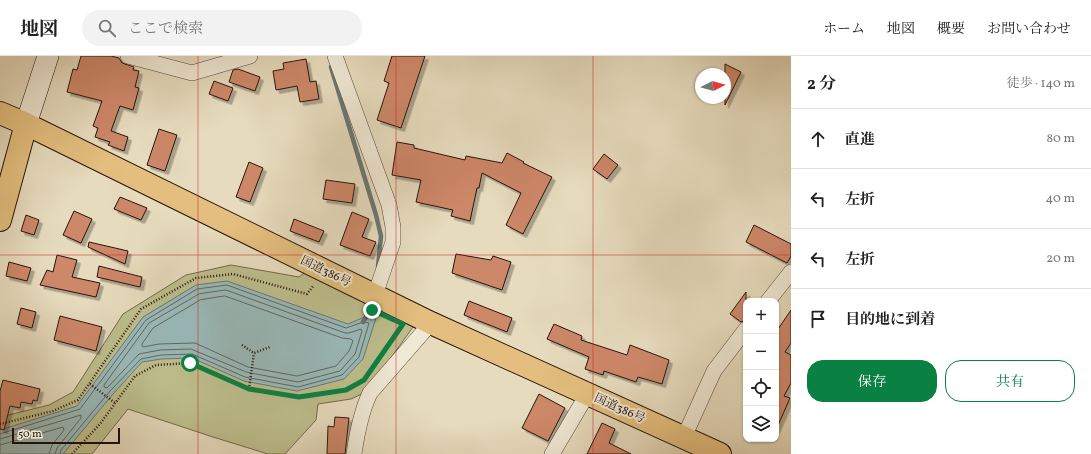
<!DOCTYPE html>
<html lang="ja">
<meta charset="utf-8">
<style>
body{margin:0;font-family:Vollkorn,"Noto Serif JP",serif;background:#f2f2f2;color:#222}
.controls{position:absolute;right:12px;bottom:12px;display:grid;overflow:hidden;border-radius:8px;box-shadow:0 1px 3px #0004}
.controls button{width:36px;height:36px;display:grid;place-items:center;padding:0;border:0;border-bottom:1px solid #e0e0e0;background:#fff;color:#222;font:20px sans-serif}
.compass{position:absolute;left:695px;top:12px;width:36px;height:36px;border-radius:50%;background:#fff;box-shadow:0 1px 3px #0004;rotate:84deg}
.scale{position:absolute;left:12px;bottom:10px;width:108px;box-sizing:border-box;padding-left:4px;border:2px solid #27150b;border-top:0;font-size:11px;line-height:14px;white-space:nowrap;color:#27150b;-webkit-text-stroke:3px #efe8d4;paint-order:stroke}
.stop{position:absolute;width:12px;height:12px;margin:-9px;border:3px solid #0b8043;border-radius:50%;background:#fff}
.stop.end{background:#0b8043;border-color:#fff;box-shadow:0 1px 4px #0008}
.list{margin:0;padding:0;list-style:none}
h2{display:flex;justify-content:space-between;align-items:center;height:52px;margin:0;padding:0 16px;font-size:17px}
h2 small{font-size:13px;font-weight:400;color:#767676}
.list li{display:grid;grid-template-columns:26px 1fr auto;gap:12px;align-items:center;box-sizing:border-box;height:60px;padding:0 16px;border-top:1px solid #e0e0e0}
.list b{display:block;font-size:15px;white-space:nowrap}
.list em{font-size:13px;font-style:normal;color:#767676}
.actions{display:flex;gap:8px;padding:12px 16px}
.actions a{flex:1;padding:9px 0;border:1px solid #0b8043;border-radius:16px;text-align:center;font-size:14px;color:#0b8043}
.actions .main{background:#0b8043;color:#fff}
.icon{flex:none;width:22px;height:22px;fill:none;stroke:currentColor;stroke-width:2;stroke-linecap:round;stroke-linejoin:round}
.map{position:relative;flex:none;width:791px;height:398px;overflow:hidden}
header{display:flex;align-items:center;gap:24px;box-sizing:border-box;height:56px;padding:0 20px;background:#fff;border-bottom:1px solid #e0e0e0}
header strong{font-size:19px}
nav{display:flex;gap:22px;margin-inline-start:auto;font-size:14px}
.search{width:280px;height:36px;background:#f2f2f2;display:flex;align-items:center;gap:10px;box-sizing:border-box;padding:0 14px;border-radius:22px;color:#767676;font-size:15px}
main{display:flex}
aside{flex:1;background:#fff}
.map>svg:first-child{display:block}
.green{fill:#bdbe8c;stroke:#726a4c}
.water{fill:#99b9b9;stroke:#6b7773}
.lines{fill:none;stroke-linecap:round;stroke-linejoin:round}
.shore{stroke:#606762;stroke-width:1}
.stream{stroke:#6b7773;stroke-width:4.5}
.building{fill:#cd8769;stroke:#27150b;filter:url(#shadow)}
.street-casing{stroke:#574638;stroke-width:16}
.secondary-casing{stroke:#27150b;stroke-width:22}
.primary-casing{stroke:#27150b;stroke-width:24}
.highway-casing{stroke:#27150b;stroke-width:24}
.path{stroke:#27150b;stroke-width:2.5;stroke-dasharray:1 2;stroke-linecap:butt}
.street{stroke:#efe8d4;stroke-width:15}
.secondary{stroke:#efe8d4;stroke-width:21}
.primary{stroke:#e3be7e;stroke-width:22}
.highway{stroke:#e3be7e;stroke-width:22}
.route{stroke:#0b8043;stroke-width:5}
.grid{fill:none;stroke:#d62828;stroke-width:1;stroke-opacity:0.55}
.labels{text-anchor:middle;stroke-width:4;stroke-linejoin:round;paint-order:stroke}
.street-label{font-size:12px;fill:#27150b;stroke:#efe8d4}
</style>
<header>
<strong>地図</strong>
<div class="search"><svg class="icon" aria-label="search" viewBox="0 0 24 24"><circle cx="10" cy="10" r="6"/><path d="M15 15l6 6"/></svg>ここで検索</div>
<nav><a>ホーム</a><a>地図</a><a>概要</a><a>お問い合わせ</a></nav>
</header>
<main>
<div class="map">
<svg width="791" height="398" viewBox="0 0 791 398">
<defs>
<filter id="shadow"><feDropShadow dx="3.5" dy="3.5" stdDeviation="0" flood-color="#0004"/></filter>
</defs>
<rect width="100%" height="100%" fill="#e6dbbd"/>
<filter id="stains"><feTurbulence type="fractalNoise" baseFrequency=".005" numOctaves="4"/><feColorMatrix values="0 0 0 0 .2 0 0 0 0 .09 0 0 0 0 .02 0 0 0 .5 -.17"/></filter>
<radialGradient id="worn" r=".72"><stop offset=".6" stop-color="#630" stop-opacity="0"/><stop offset="1" stop-color="#630" stop-opacity=".3"/></radialGradient>
<path class="green" d="M231,209L299,221L310,212L416,267L366,336L351,343L318,348L316,364L285,398H268L213,381L128,353L92,398H0V361L49,349L73,336L123,258L186,219Z"/>
<path class="water" d="M227,225L348,268L362,262H376L363,303L344,323L297,335L244,325L192,302L161,303L142,306L113,338L63,398H0V374L77,350L143,261L196,229Z"/>
<g class="lines">
<path class="shore" d="M226,234L345,277H349L361,273L362,275L355,298L340,315L298,326L246,316L191,293L160,294L139,298L107,332L104,331V329L149,267L199,238Z
M225,240L342,282L351,283L353,285L349,295L336,310L297,320L248,311L195,287L159,288L143,291L142,290V288L153,272L200,244Z
M0,378L80,353L146,264L197,233L227,229L346,272L363,266L369,267L359,301L342,319L298,331L245,321L192,298L161,299L141,303L110,335L61,394L60,398
M0,383L81,359V362L57,392L55,398
M0,389L63,371L64,374L52,389L49,398"/>
<path class="stream" d="M331,11L376,159L381,180L378,211
M363,266L369,256"/>
</g>
<path class="building" d="M81,0H111L119,2L122,7L134,11L133,14L139,15L135,31L139,32L133,54L120,50L111,75L128,81L124,95L108,89L110,86L95,81L98,72L93,70L102,45L67,36L73,13L77,14Z
M392,0H425L401,72L377,64L389,27L384,25Z
M306,3L310,26L316,25L319,43L300,46L297,30L276,34L273,15L284,13L283,7Z
M725,8L741,16L725,49Z
M238,13L260,21L255,35L229,26L233,14Z
M214,25L233,32L228,45L209,38Z
M159,73L177,79L165,115L147,109Z
M397,86L414,89V92L465,104L466,100L502,107L507,97L524,106L523,107L552,121L523,178L506,169L521,137L482,117L479,132H477L470,165L451,160L453,154L416,146L421,124L392,119Z
M604,98L618,109L607,123L593,113Z
M249,106L263,112L250,146L236,141Z
M326,124L355,128L352,147L323,143Z
M120,141L147,152L141,164L114,153Z
M74,155L92,163L81,187L63,179Z
M352,156L369,163L362,181L376,186L370,200L340,189Z
M26,159L39,164L34,179L21,175Z
M294,163L324,175L319,186L290,175Z
M754,169L791,188V200L787,207L746,186Z
M89,186L128,195L125,208L88,191Z
M456,198L491,204L493,200L511,206L502,234L452,217Z
M57,199L77,204L72,221L100,227L96,241L40,229L47,214L53,216Z
M9,206L31,212L27,225L6,220Z
M99,210L142,221L140,231L97,221Z
M746,236V264L741,266L730,258Z
M469,245L512,262L507,276L464,259Z
M21,252L36,256L32,272L17,268Z
M791,254V287L785,296L791,299V327L784,340L790,342L776,374V276Z
M60,260L102,271L96,295L54,284Z
M554,268L582,280L581,284L627,299L630,289L669,304L662,328L638,321L636,326L604,315L603,319L585,313L589,301L547,283Z
M3,324L40,333L37,345L33,344L32,348L21,346L20,352L10,350L4,374L0,373V335Z
M539,338L565,352L548,385L522,372Z
M335,361L349,362L345,398H327L328,370L334,371Z
M602,367L615,373L609,387L631,398H587Z"/>
<g class="lines">
<defs>
<path id="street" d="M128,0L192,17L250,0
M335,0L389,149L393,171V186L375,239
M768,245L791,216
M684,381L714,315L746,273
M354,398C357,377 361,356 370,337L431,267
M552,398L588,337"/>
<path id="secondary" d="M26,68L48,0"/>
<path id="primary" d="M0,57L26,68"/>
<path id="highway" d="M0,164L26,68L431,267L720,398"/>
</defs>
<use href="#street" class="street-casing"/>
<use href="#secondary" class="secondary-casing"/>
<use href="#primary" class="primary-casing"/>
<use href="#highway" class="highway-casing"/>
<path class="path" d="M242,289L254,297L270,291
M379,303L401,271
M90,328L115,347
M249,333L254,297
M0,368L53,355L78,344L141,253L196,222L233,218L307,238L314,229
M72,398L100,368L135,320L156,309L190,307L249,333L299,341L346,334L358,328"/>
<use href="#street" class="street"/>
<use href="#secondary" class="secondary"/>
<use href="#primary" class="primary"/>
<use href="#highway" class="highway"/>
</g>
<g class="lines">
<path class="route" d="M190,307L249,333L299,341L346,334L364,324L403,268L372,254"/>
</g>
<path class="grid" d="M198,0V398M396,0V398M593,0V398M0,199H791"/>
<g class="labels">
<g class="street-label">
<text transform="translate(326 215) rotate(26)" y="4">国道386号</text>
<text transform="translate(620 352) rotate(24)" y="4">国道386号</text>
</g>
</g>
<rect width="100%" height="100%" filter="url(#stains)"/>
<rect width="100%" height="100%" fill="url(#worn)"/>
</svg>
<div class="controls">
<button>+</button>
<button>−</button>
<button><svg class="icon" aria-label="locate" viewBox="0 0 24 24"><circle cx="12" cy="12" r="6"/><path d="M12 2v4M12 18v4M2 12h4M18 12h4"/></svg></button>
<button><svg class="icon" aria-label="layers" viewBox="0 0 24 24"><path d="M12 4l9 5-9 5-9-5zM3 14l9 5 9-5"/></svg></button>
</div>
<svg class="compass" viewBox="-18 -18 36 36"><path d="M0-13l5 13h-10z" fill="#e53935"/><path d="M0 13l5-13h-10z" fill="#767676"/></svg>
<div class="scale">50 m</div>
<div class="stop" style="left:190px;top:307px"></div>
<div class="stop end" style="left:372px;top:254px"></div>
</div>
<aside>
<h2>2 分<small>徒歩 · 140 m</small></h2>
<ul class="list">
<li><svg class="icon" aria-label="ahead" viewBox="0 0 24 24"><path d="M12 20V5M6 11l6-6 6 6"/></svg><div><b>直進</b></div><em>80 m</em></li>
<li><svg class="icon" aria-label="left" viewBox="0 0 24 24"><path d="M17 20v-9H6M10 6l-5 5 5 5"/></svg><div><b>左折</b></div><em>40 m</em></li>
<li><svg class="icon" aria-label="left" viewBox="0 0 24 24"><path d="M17 20v-9H6M10 6l-5 5 5 5"/></svg><div><b>左折</b></div><em>20 m</em></li>
<li><svg class="icon" aria-label="arrive" viewBox="0 0 24 24"><path d="M6 21V4h12l-3 4 3 4H6"/></svg><div><b>目的地に到着</b></div></li>
</ul>
<div class="actions"><a class="main">保存</a><a>共有</a></div>
</aside>
</main>
